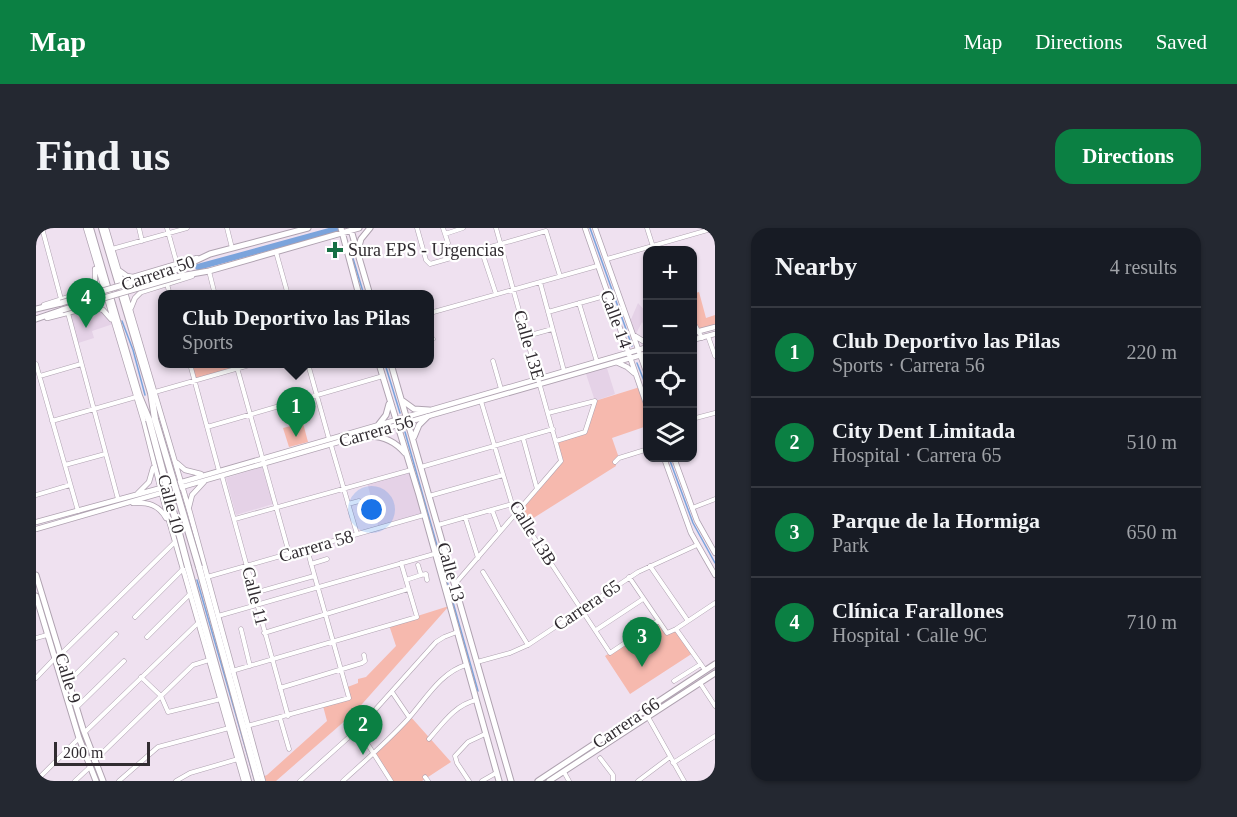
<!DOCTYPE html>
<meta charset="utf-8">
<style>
body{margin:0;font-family:Georgia,serif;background:#242831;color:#f1f3f6}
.controls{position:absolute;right:18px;top:18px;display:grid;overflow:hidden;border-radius:12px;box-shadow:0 2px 4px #0004}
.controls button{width:54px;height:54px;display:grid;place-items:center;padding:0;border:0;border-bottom:2px solid #363941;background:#171b24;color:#f1f3f6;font:30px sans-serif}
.scale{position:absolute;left:18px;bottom:15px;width:96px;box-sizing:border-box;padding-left:6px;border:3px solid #312c31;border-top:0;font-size:16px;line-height:21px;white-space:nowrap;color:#312c31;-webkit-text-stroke:4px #fff;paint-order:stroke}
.you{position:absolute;left:336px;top:282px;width:21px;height:21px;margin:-15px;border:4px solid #fff;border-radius:50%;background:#1a73e8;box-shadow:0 0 0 9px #1a73e833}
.badge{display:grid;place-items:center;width:39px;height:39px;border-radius:50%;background:#0b8043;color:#fff;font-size:20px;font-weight:700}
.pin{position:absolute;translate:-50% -50px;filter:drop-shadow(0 2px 3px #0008)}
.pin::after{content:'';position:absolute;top:32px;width:21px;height:18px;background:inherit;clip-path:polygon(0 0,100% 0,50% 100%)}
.popup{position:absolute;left:122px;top:62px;width:276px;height:78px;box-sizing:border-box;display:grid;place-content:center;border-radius:12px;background:#171b24;filter:drop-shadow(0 2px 4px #0005);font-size:20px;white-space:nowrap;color:#9ea1a6}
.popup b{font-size:22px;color:#f1f3f6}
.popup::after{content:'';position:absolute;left:50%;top:100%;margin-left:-12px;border:12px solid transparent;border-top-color:#171b24}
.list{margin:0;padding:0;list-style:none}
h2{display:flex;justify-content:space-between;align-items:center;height:78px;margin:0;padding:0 24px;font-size:26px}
h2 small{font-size:20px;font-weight:400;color:#9ea1a6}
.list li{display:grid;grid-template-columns:39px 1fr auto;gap:18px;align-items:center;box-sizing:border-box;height:90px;padding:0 24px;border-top:2px solid #363941}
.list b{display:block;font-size:22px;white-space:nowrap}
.list p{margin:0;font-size:20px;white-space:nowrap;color:#9ea1a6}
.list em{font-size:20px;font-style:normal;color:#9ea1a6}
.icon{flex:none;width:33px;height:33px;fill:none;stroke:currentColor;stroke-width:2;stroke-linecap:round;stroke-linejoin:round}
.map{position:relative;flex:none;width:679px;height:553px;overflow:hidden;border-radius:18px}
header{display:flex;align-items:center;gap:36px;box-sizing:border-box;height:84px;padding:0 30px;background:#0b8043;color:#fff}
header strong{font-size:28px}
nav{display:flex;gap:33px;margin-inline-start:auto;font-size:21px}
.intro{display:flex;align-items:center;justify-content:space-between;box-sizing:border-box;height:144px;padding:0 36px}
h1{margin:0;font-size:42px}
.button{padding:15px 27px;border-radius:18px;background:#0b8043;color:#fff;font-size:21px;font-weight:700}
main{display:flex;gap:36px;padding:0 36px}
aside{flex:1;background:#171b24;border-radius:18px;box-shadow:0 2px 4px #0004}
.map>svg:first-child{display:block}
.built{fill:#e5d2e7}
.green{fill:#f6b9ae}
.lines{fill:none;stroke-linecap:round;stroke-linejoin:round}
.stream{stroke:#7ba4dc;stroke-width:1.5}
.river{stroke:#7ba4dc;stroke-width:6}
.minor-casing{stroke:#afa2b0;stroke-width:5}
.tertiary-casing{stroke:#afa2b0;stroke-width:6}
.secondary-casing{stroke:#afa2b0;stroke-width:7}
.primary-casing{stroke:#afa2b0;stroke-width:8}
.minor{stroke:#fff;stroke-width:4}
.tertiary{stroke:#fff;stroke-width:4.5}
.secondary{stroke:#fff;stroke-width:5}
.primary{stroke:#fff;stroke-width:6}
.secondary-bridge-casing{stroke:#afa2b0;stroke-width:7;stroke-linecap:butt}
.primary-bridge-casing{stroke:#afa2b0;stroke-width:8;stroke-linecap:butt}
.secondary-bridge{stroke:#fff;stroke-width:5}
.primary-bridge{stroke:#fff;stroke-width:6}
.poi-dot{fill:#177145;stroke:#fff;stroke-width:2}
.labels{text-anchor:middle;stroke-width:4.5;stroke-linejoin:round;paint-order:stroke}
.poi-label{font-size:18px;fill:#312c31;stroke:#fff;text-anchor:start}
.street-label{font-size:18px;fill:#312c31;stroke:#fff}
</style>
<header>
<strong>Map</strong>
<nav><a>Map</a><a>Directions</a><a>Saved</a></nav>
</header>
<div class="intro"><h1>Find us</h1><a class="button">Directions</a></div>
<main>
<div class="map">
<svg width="679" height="553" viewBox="0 0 679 553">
<rect width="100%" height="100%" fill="#efe1f0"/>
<path class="built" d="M602,75L611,85V102L606,94L599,108L593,96Z
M58,79L72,86L77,96L56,103L58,110L39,116L32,85Z
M570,137L579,166L559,173L549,143Z
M226,239L237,276L200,287L190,250Z
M375,242L388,287L343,300L331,254Z"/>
<path class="green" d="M663,64L670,90L679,87V99L664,103L657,92L656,66Z
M154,136H200L201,139L159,153Z
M604,159L611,181V198L576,210L583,230L579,234L580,238L488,296L480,285L525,233L520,213L549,204L559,173Z
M267,195L272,214L253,219L247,200Z
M413,378L319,484L240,553H227L226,549L231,547L291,493L287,478L312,470L309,460L322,455V451L330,449L360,418L353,397Z
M622,393L629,403L640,401L657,425L594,466L569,428Z
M374,488L415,534L386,553H355L337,525Z"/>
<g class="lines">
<path class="stream" d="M554,0L596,118
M313,17L328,67
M86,93L97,122L109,167
M601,135L612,163
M349,136L364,185
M369,204L442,463
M633,230L657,295L679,335
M161,352L219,553"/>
<path class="river" d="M162,39L304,0"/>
<defs>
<path id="minor" d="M6,0L25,71
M103,0L106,13
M131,0L141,36
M191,0L196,20
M381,0L390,32L394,36L510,3L524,48
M407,0L412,15
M611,0L618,22
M409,6L427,0
M76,21L151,0
M445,21L460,66
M240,24L252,67
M571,31L679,0
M173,43L179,67
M504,54L528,143
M131,56L134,67
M543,75L561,134
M512,84L572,67
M32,85L82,271
M394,85L561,38
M656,92L666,110
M491,108L516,101
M672,108L679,128
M394,112L397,111
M457,133L465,161
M0,136L42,283
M154,136L183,243
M200,136L253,325
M272,136L293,211
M4,148L45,136
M119,164L217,136
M445,173L476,276L574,425L622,393
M512,185L559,173L549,204L520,213
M656,191L679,185
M16,193L100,169
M171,199L347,148
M487,210L501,261
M295,217L321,306
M579,234L583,230L612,221
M29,237L69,226
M385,239L517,201
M186,248L252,488
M0,267L34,257
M393,268L467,247
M312,276L323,273
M656,280L679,271
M456,282L464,303
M429,289L442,330
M199,291L375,242
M402,297L476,276
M275,336L291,331
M614,338L652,393
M447,344L492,417
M385,347L390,346L391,352
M171,349L388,287
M593,349L631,405L640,401L679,375
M370,352L385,347L382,337
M419,356L525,233L460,0
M218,365L278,348
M182,388L398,326
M99,389L147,341
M205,401L214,438
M640,401L669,442
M560,402L607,371
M228,405L372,361
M111,409L154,366
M0,410L11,407
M25,426L140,313
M441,434L474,425L492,417L602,344L661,317
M196,443L381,389L365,335
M105,449L125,468L132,484L185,471
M0,450L19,430
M33,453L80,406
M638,453L665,436
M664,455L679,478
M244,460L326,435L329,433L328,427
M356,464L373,489
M41,479L88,433
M612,489L648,553
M244,490L253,521
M211,498L313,470L271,321
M322,501L355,553
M49,504L162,395
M393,511C407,495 419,477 440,472
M564,530L577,547V553
M58,533L157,437L173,432
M637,535L679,508
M528,544L533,553
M389,549L392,553
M0,553L43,510
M39,553L54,539
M83,553L122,519L193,500
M140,553L154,545L202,531
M264,553L322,501L400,414L408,409L421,404
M307,553C329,533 352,513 372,491C389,472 405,444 430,437
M433,553L421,535L419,528L432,514L449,506
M446,553L460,545
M602,553L634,529"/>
<path id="tertiary" d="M50,0L108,194L130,282L208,553
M70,0L154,285L227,553
M549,0L612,181
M559,0L612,149
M84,43L91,48L97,49L161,30
M50,63L59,52V41
M8,77L55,62L60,64L63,68L62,74L58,78L11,90
M58,79L67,82L75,91
M95,80L99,70L105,64L156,48
M656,105L679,99
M599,108L612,116
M656,112L679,106
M580,134L591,139L598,145
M628,230L655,305L679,347
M638,230L661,293L679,325
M141,235L149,242L165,246
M102,265L113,254L117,240
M97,275C112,274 123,277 130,290
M153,279L156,267L168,254
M0,294L125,260L612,119
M0,301L612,125"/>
<path id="secondary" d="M305,0L323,67
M315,2L334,67
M322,22L325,11L334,0
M142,41L174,26L272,0
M144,48L173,43L323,0
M0,81L25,75
M0,91L26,82
M343,136L383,267L463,553
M355,136L475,553
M367,173L378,181L393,182
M343,196L350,187L353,176
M325,209C342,206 357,211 369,225
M378,209L383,197L391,189
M0,347L47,501L67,553
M0,368L43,510L60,553
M502,553L679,436
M513,553L679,445"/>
<path id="primary" d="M54,0L103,168L113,192
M66,0L115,165L119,191
M152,339L212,553
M163,339L222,553"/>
</defs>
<use href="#minor" class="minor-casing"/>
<use href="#tertiary" class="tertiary-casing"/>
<use href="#secondary" class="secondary-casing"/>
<use href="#primary" class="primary-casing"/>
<use href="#minor" class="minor"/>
<use href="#tertiary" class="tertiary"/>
<use href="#secondary" class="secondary"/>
<use href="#primary" class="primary"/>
<defs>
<path id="secondary-bridge" d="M25,75L142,41
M26,82L144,48"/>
<path id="primary-bridge" d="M119,191L163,339
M113,192L152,339"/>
</defs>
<use href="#secondary-bridge" class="secondary-bridge-casing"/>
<use href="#primary-bridge" class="primary-bridge-casing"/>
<use href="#secondary-bridge" class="secondary-bridge"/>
<use href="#primary-bridge" class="primary-bridge"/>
</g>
<path class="poi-dot" d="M296 13h6v6h6v6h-6v6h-6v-6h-6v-6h6z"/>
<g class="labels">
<g class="poi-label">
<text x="312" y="28">Sura EPS - Urgencias</text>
</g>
<g class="street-label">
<text transform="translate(122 45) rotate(-19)" y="6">Carrera 50</text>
<text transform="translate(580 91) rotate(70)" y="6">Calle 14</text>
<text transform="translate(493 117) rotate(74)" y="6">Calle 13E</text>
<text transform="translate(340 203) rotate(-16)" y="6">Carrera 56</text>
<text transform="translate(135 276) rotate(75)" y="6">Calle 10</text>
<text transform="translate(497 305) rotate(58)" y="6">Calle 13B</text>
<text transform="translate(280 318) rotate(-16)" y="6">Carrera 58</text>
<text transform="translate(415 344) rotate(74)" y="6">Calle 13</text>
<text transform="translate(219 368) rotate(76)" y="6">Calle 11</text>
<text transform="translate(551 377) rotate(-34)" y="6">Carrera 65</text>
<text transform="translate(32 450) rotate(73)" y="6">Calle 9</text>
<text transform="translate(590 495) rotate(-34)" y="6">Carrera 66</text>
</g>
</g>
</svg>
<div class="controls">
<button>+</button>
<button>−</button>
<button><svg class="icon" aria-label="locate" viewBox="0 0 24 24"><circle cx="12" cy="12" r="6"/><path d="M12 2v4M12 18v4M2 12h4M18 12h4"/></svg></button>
<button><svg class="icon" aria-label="layers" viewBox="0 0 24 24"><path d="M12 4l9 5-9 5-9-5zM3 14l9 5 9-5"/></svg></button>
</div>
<div class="scale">200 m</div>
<div class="you"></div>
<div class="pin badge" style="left:260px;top:209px">1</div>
<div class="popup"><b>Club Deportivo las Pilas</b>Sports</div>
<div class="pin badge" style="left:327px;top:527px">2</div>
<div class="pin badge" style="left:606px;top:439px">3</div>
<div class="pin badge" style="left:50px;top:100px">4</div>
</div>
<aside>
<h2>Nearby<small>4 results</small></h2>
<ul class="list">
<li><span class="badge">1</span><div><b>Club Deportivo las Pilas</b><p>Sports · Carrera 56</p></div><em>220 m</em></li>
<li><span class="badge">2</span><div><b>City Dent Limitada</b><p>Hospital · Carrera 65</p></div><em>510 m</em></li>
<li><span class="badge">3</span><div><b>Parque de la Hormiga</b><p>Park</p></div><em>650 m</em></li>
<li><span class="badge">4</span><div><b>Clínica Farallones</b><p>Hospital · Calle 9C</p></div><em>710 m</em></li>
</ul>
</aside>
</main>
